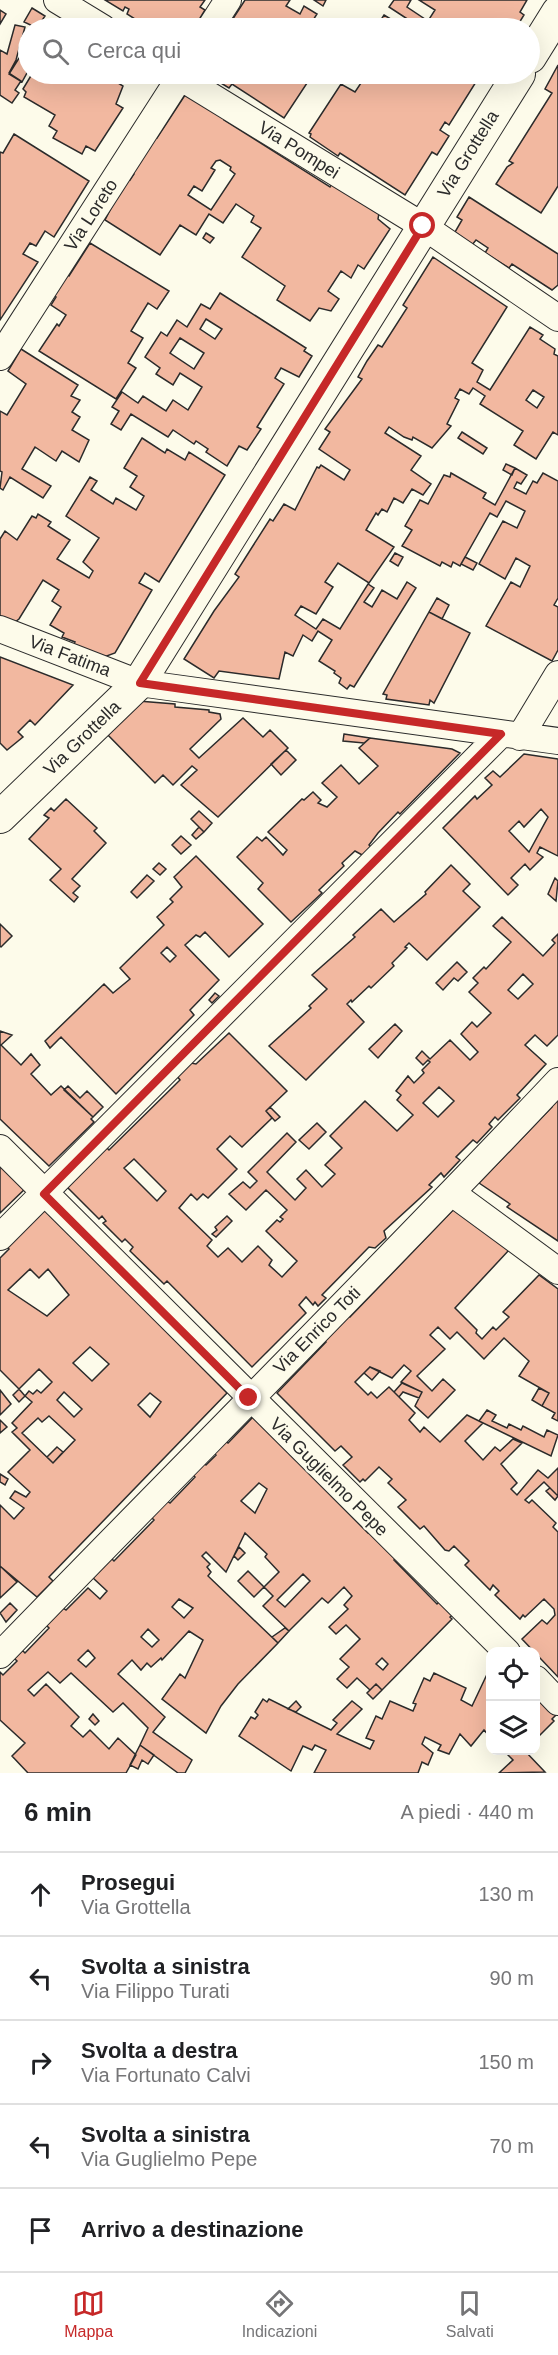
<!DOCTYPE html>
<html lang="it">
<meta charset="utf-8">
<style>
body{margin:0;font-family:Helvetica,sans-serif;background:#f2f2f2;color:#202124}
.controls{position:absolute;right:18px;bottom:18px;display:grid;overflow:hidden;border-radius:12px;box-shadow:0 6px 24px #0002}
.controls button{width:54px;height:54px;display:grid;place-items:center;padding:0;border:0;border-bottom:2px solid #e0e0e0;background:#fff;color:#202124;font:30px sans-serif}
.stop{position:absolute;width:18px;height:18px;margin:-14px;border:4px solid #c62828;border-radius:50%;background:#fff}
.stop.end{background:#c62828;border-color:#fff;box-shadow:0 2px 6px #0008}
.list{margin:0;padding:0;list-style:none}
h2{display:flex;justify-content:space-between;align-items:center;height:78px;margin:0;padding:0 24px;font-size:26px}
h2 small{font-size:20px;font-weight:400;color:#757577}
.list li{display:grid;grid-template-columns:39px 1fr auto;gap:18px;align-items:center;box-sizing:border-box;height:84px;padding:0 24px;border-top:2px solid #e0e0e0}
.list b{display:block;font-size:22px;white-space:nowrap}
.list p{margin:0;font-size:20px;white-space:nowrap;color:#757577}
.list em{font-size:20px;font-style:normal;color:#757577}
.icon{flex:none;width:33px;height:33px;fill:none;stroke:currentColor;stroke-width:2;stroke-linecap:round;stroke-linejoin:round}
.map{position:relative;flex:none;width:558px;height:1773px;overflow:hidden}
.search{position:absolute;background:#fff;box-shadow:0 6px 24px #0002;left:18px;right:18px;top:18px;height:66px;display:flex;align-items:center;gap:15px;box-sizing:border-box;padding:0 21px;border-radius:33px;color:#757577;font-size:22px}
.sheet{height:498px;background:#fff}
nav{display:flex;justify-content:space-around;align-items:center;box-sizing:border-box;height:84px;border-top:2px solid #e0e0e0;background:#fff;font-size:16px;color:#757577}
nav a{display:grid;justify-items:center;gap:3px}
nav .on{color:#c62828}
.map>svg:first-child{display:block}
.building{fill:#f2b8a0;stroke:#2b2b2b;stroke-width:1.5;fill-rule:evenodd}
.lines{fill:none;stroke-linecap:round;stroke-linejoin:round}
.minor-casing{stroke:#2b2b2b;stroke-width:28}
.tertiary-casing{stroke:#2b2b2b;stroke-width:34}
.minor{stroke:#fdfbea;stroke-width:26}
.tertiary{stroke:#fdfbea;stroke-width:32}
.route{stroke:#c62828;stroke-width:8}
.labels{text-anchor:middle;stroke-width:4.5;stroke-linejoin:round;paint-order:stroke}
.street-label{font-size:18px;fill:#2b2b2b;stroke:#fdfbea}
</style>
<div class="map">
<svg width="558" height="1773" viewBox="0 0 558 1773">
<rect width="100%" height="100%" fill="#fdfbea"/>
<path class="building" d="M105,0H205L200,7L205,10L194,28H149L127,14L129,9L125,7L123,11Z
M245,0H290L286,6L300,14L304,6L317,14L308,28H227Z
M314,0H326L323,6Z
M394,0H411L407,7L428,21L435,10L419,0H527L520,12L524,15L516,28H403L409,20L389,7Z
M32,8L45,16L37,28L24,22Z
M0,10L6,14L0,24Z
M384,15L394,21L390,27L392,28L377,26Z
M15,25L25,27L16,60L9,73L21,81L15,90L19,93L12,103L0,95V50L7,54Z
M26,47L28,49V71L22,82L9,74Z
M558,65V186L541,213L496,184L507,167L513,163L509,161L552,93L545,89Z
M32,74H104L123,86L116,104L123,108L95,151L86,146L82,154L53,138L57,131L49,126L55,115L24,97L26,92L23,89Z
M206,74H313L284,118L232,84L229,88Z
M367,74L381,80L385,74H481L449,125L445,122L440,130L449,136L437,155L432,152L405,195L340,153L338,156L310,137L311,134L309,133L341,84L355,92Z
M187,92L226,116L224,120L330,187L332,183L379,213L378,219L390,229L364,269L358,265L351,278L341,271L328,291L339,299L331,311L319,308L310,321L277,300L285,286L242,257L261,228L251,222L254,216L236,204L223,223L209,214L196,235L180,225L160,255L105,220L127,177L130,180L134,174L131,172L154,136L157,138ZM220,160L231,167L230,170L235,174L211,210L188,195L194,186L202,191L215,170L211,168L216,161Z
M14,134L89,181L54,237L45,231L36,246L30,243L23,254L38,262L0,320V152L3,153Z
M469,197L558,254V285L552,290L512,264L509,268L485,253L488,248L476,240L472,245L455,232L462,220L457,217Z
M206,233L214,238L210,243L203,238Z
M90,243L169,291L157,309L148,303L131,331L143,338L128,363L136,368L116,399L39,351L57,324L59,326L66,315L51,305L56,297L52,295L66,274L69,276Z
M433,257L507,307L472,363L483,370L477,382L490,390L530,327L543,335L540,339L555,349L554,354L558,356V435L553,432L536,459L514,445L523,431L480,404L485,396L473,388L469,394L460,389L455,398L459,400L447,424L451,426L432,448L413,437L412,440L404,437L389,427L385,433L421,456L411,470L431,484L423,495L412,489L403,503L394,498L387,512L382,509L378,515L376,513L366,530L394,547L369,583L338,563L325,582L333,587L316,614L301,606L295,615L316,629L323,619L340,629L368,584L374,588L364,602L372,607L382,590L397,599L407,582L416,588L354,687L350,685L347,689L339,683L341,678L334,673L335,671L319,661L332,640L318,631L312,641L303,635L293,656L285,652L279,679L219,671L214,678L184,659L214,611L239,577L235,574L270,519L273,521L284,504L295,510L317,467L319,468L321,465L344,480L350,470L319,449L330,432L325,429L362,379L358,377L367,361L378,345L382,347L407,308L403,305ZM533,390L544,397L537,408L526,400Z
M220,293L306,348L304,351L312,356L299,377L281,368L275,378L284,384L257,427L261,429L247,450L239,446L227,466L206,452L208,449L196,441L194,444L173,430L168,437L131,414L121,430L111,424L119,411L112,407L122,392L138,403L143,396L166,411L173,400L188,410L202,387L180,373L173,385L156,374L160,368L145,357L161,332L167,336L177,320L187,327L201,304L210,309ZM206,319L222,329L215,339L200,329ZM180,338L204,353L194,369L170,353Z
M21,349L78,385L71,396L80,400L72,412L80,417L72,430L89,440L79,462L62,451L56,461L35,447L22,469L51,486L43,498L10,477L3,490L0,488L2,472L0,471V411L7,415L26,384L8,371Z
M462,432L487,448L483,454L458,438Z
M142,438L165,453L167,449L185,460L189,452L225,475L159,582L145,573L139,583L152,590L115,653L104,657L73,646L75,642L62,637L64,633L50,625L61,607L52,601L59,590L43,580L19,619L15,622L0,616V539L5,531L17,540L32,516L36,518L38,514L51,522L48,526L70,540L57,559L89,578L93,571L83,562L99,538L66,516L90,477L97,481L91,490L113,504L116,498L136,510L144,496L130,487L137,476L124,468Z
M506,464L515,468L512,475L503,470Z
M515,468L527,475L521,484L517,482L514,488L526,494L533,481L537,483L543,473L558,481V598L554,605L558,607V650L552,661L486,626L511,582L520,587L530,566L516,558L505,579L479,564L503,521L517,528L525,511L506,501L497,517L490,513L460,566L453,562L451,567L442,562L440,566L402,546L412,530L405,526L420,500L428,504L444,475L450,477L451,473L486,493L483,498L495,505Z
M395,553L403,557L398,566L390,561Z
M465,557L477,563L473,570L461,564Z
M437,598L449,605L442,619L429,612Z
M429,612L470,633L434,703L430,700L429,705L386,699L387,695L383,694Z
M0,657L73,685L35,725L30,720L18,732L23,737L7,750L0,743Z
M138,701L175,704V707L209,710V712L220,714L221,719L190,749L199,758L243,718L263,737L270,730L288,748L218,817L181,785L197,770L192,766L173,785L163,775L155,783L104,731Z
M344,734L370,738L364,743L343,741Z
M370,738L452,749L460,753L400,814L398,812L378,833L369,845L372,848L364,856L355,851L342,863L344,866L319,890L322,893L291,922L258,889L263,883L237,857L257,837L262,841L266,837L283,855L287,850L268,832L302,799L304,800L313,792L321,800L318,803L327,807L337,797L322,783L341,765L359,784L378,766L359,748Z
M286,750L296,760L281,775L271,764Z
M524,754L558,759V856L540,847L537,853L543,857L530,870L525,864L511,878L518,885L508,895L443,828L475,796L477,799L492,785L485,778L493,771L500,777ZM541,809L548,817L529,852L509,831L519,821L524,827Z
M66,799L97,828L94,831L106,843L72,879L80,886L73,893L78,897L74,902L50,880L61,869L29,839L49,818L44,815L51,808L54,811Z
M199,811L212,823L204,832L191,819Z
M199,827L204,832L196,839L192,835Z
M181,836L191,845L181,854L172,845Z
M196,856L263,924L229,957L205,932L200,937L196,935L185,945L219,980L190,1010L194,1015L116,1094L61,1037L50,1048L45,1041L104,984L113,993L130,979L120,968L164,925L157,917L173,902L170,899L182,887L174,877ZM167,947L176,956L170,962L161,953Z
M159,863L166,869L160,875L153,869Z
M451,865L470,884L463,891L480,907L427,960L409,943L405,947L407,948L392,963L394,966L371,988L369,986L352,1002L351,1000L347,1004L364,1022L306,1080L269,1046L311,1008L309,1006L327,989L312,975L355,937L353,935L381,909L394,922L426,894L425,892Z
M147,875L154,881L137,898L131,892Z
M555,878L558,881L556,901L548,894Z
M502,917L543,956L555,943L552,940L558,934V1035L547,1046L535,1035L525,1045L546,1064L517,1095L520,1098L498,1120L495,1117L489,1124L492,1127L477,1143L473,1140L456,1157L460,1160L444,1177L441,1173L429,1185L432,1187L384,1231L386,1238L375,1248L369,1247L322,1295L326,1298L318,1306L315,1302L313,1305L306,1297L299,1305L306,1313L252,1367L167,1281L164,1284L130,1251L133,1247L125,1239L122,1242L103,1223L106,1221L102,1216L99,1219L66,1186L106,1147L109,1150L180,1080L177,1076L191,1063L196,1064L229,1033L287,1091L266,1111L272,1118L242,1147L230,1136L217,1149L237,1169L208,1198L203,1194L197,1200L191,1194L179,1208L212,1240L207,1246L218,1257L228,1248L242,1262L258,1246L272,1260L269,1265L282,1277L297,1261L266,1231L277,1220L280,1222L283,1219L280,1217L287,1210L266,1190L246,1210L229,1194L243,1182L250,1188L257,1181L248,1172L287,1133L296,1142L267,1172L295,1200L306,1188L297,1179L306,1170L322,1187L335,1174L325,1165L342,1148L330,1136L365,1101L397,1131L413,1115L397,1100L401,1095L396,1091L408,1076L414,1083L424,1073L422,1070L430,1062L428,1060L423,1065L416,1058L422,1051L430,1059L450,1040L470,1060L478,1052L461,1034L472,1022L477,1027L491,1013L469,992L478,983L473,978L484,967L486,969L511,942L493,926ZM523,974L533,984L518,999L508,990ZM439,1087L454,1101L438,1117L423,1103ZM134,1159L166,1191L157,1201L124,1168Z
M0,924L12,936L1,947L0,946Z
M457,962L467,972L458,981L454,978L443,990L436,983Z
M215,993L219,996L212,1003L209,1000Z
M395,1024L402,1031L378,1058L369,1049Z
M0,1031L12,1035L1,1045L21,1065L31,1054L40,1065L31,1074L51,1095L61,1086L93,1117L91,1119L94,1122L49,1166L0,1119Z
M68,1086L80,1098L87,1091L103,1107L93,1117L64,1090Z
M558,1095V1241L507,1207L510,1204L479,1183L552,1107L550,1104Z
M270,1107L280,1117L275,1121L266,1111Z
M317,1123L326,1132L309,1149L299,1140Z
M0,1162L29,1185L0,1213Z
M48,1202L142,1307L227,1393L49,1577L53,1581L37,1597L0,1566V1505L14,1519L24,1508L10,1498L15,1491L26,1497L30,1492L8,1472L30,1450L12,1432L17,1428L12,1423L32,1402L25,1396L29,1391L33,1394L37,1390L41,1393L52,1382L39,1369L19,1389L0,1370V1258L9,1249L5,1245ZM30,1269L39,1278L48,1269L69,1295L47,1316L8,1290ZM90,1347L109,1364L92,1381L73,1363ZM64,1392L82,1409L74,1417L57,1400ZM150,1393L161,1402L150,1417L138,1405ZM49,1416L75,1440L53,1463L22,1433L38,1418L42,1422Z
M456,1207L501,1245L503,1243L510,1249L455,1308L477,1330L476,1333L482,1339L493,1327L496,1330L509,1317L503,1312L539,1275L558,1289V1421L552,1418L555,1413L542,1406L549,1393L519,1376L529,1361L504,1338L484,1359L457,1332L450,1339L438,1327L430,1335L445,1349L417,1376L432,1391L443,1379L455,1390L428,1418L415,1406L422,1392L401,1382L411,1371L404,1365L392,1378L370,1367L355,1382L368,1395L371,1392L377,1398L389,1387L415,1413L409,1420L420,1432L424,1427L440,1442L467,1415L483,1423L465,1441L483,1460L495,1447L500,1451L513,1439L522,1443L501,1464L517,1483L511,1489L517,1495L538,1470L548,1478L558,1468V1496L544,1482L525,1500L529,1503L532,1500L556,1523L553,1527L558,1532V1677L522,1639L542,1620L547,1624L555,1615L554,1609L544,1599L525,1617L523,1615L520,1619L495,1595L499,1591L493,1585L490,1590L465,1565L469,1561L454,1546L449,1551L445,1550L424,1526L420,1529L398,1507L406,1500L388,1483L392,1479L379,1467L365,1481L363,1479L360,1482L343,1465L352,1457L341,1446L335,1451L277,1393L326,1342L323,1339L347,1314L350,1317Z
M227,1216L232,1221L216,1237L212,1234L217,1230L215,1227Z
M370,1367L380,1371L372,1380L364,1373Z
M402,1383L422,1392L419,1398L403,1392L399,1397L394,1392Z
M539,1388L549,1393L542,1406L532,1400Z
M19,1389L25,1396L19,1402L13,1395Z
M0,1390L11,1404L0,1415Z
M487,1410L496,1415L492,1421L507,1428L509,1424L521,1430L523,1426L544,1437L547,1430L558,1435L551,1456L479,1421Z
M253,1417L368,1533L370,1529L397,1557L394,1560L437,1604L440,1601L454,1614L450,1617L452,1619L382,1690L376,1684L370,1690L357,1678L347,1688L337,1679L349,1667L340,1659L360,1639L346,1625L336,1634L329,1627L348,1609L344,1605L352,1596L344,1587L328,1603L322,1598L289,1631L263,1606L273,1596L264,1587L279,1572L265,1557L267,1554L245,1533L226,1572L206,1552L202,1556L210,1564L207,1567L211,1572L208,1576L278,1643L238,1684L221,1706L206,1733L162,1699L180,1674L185,1678L203,1640L189,1631L162,1660L161,1658L151,1667L147,1663L141,1670L132,1660L118,1674L165,1717L153,1732L192,1760L185,1773H178L140,1745L148,1728L123,1703L113,1712L71,1673L60,1683L48,1672L28,1690L34,1696L46,1684L79,1717L71,1726L83,1737L90,1730L109,1749L118,1738L136,1755L126,1773H28L12,1756L25,1743L0,1720V1672L3,1675L17,1661L14,1658L22,1650L25,1653L49,1628L46,1625L63,1608L66,1610L88,1588L100,1599L107,1591L92,1577L111,1558L114,1561L154,1520L151,1517L167,1501L170,1503L195,1477L192,1474L203,1462L206,1465L216,1455L213,1453L225,1441L228,1443ZM259,1483L267,1489L255,1513L241,1501ZM303,1574L310,1581L285,1607L277,1600ZM179,1599L193,1608L184,1618L172,1607ZM148,1629L159,1640L152,1647L141,1637ZM88,1650L95,1658L86,1667L78,1660ZM382,1658L388,1664L383,1670L376,1664Z
M0,1420L7,1427L0,1433Z
M57,1447L63,1452L53,1463L47,1457Z
M0,1474L8,1479L5,1485L0,1482Z
M550,1488L558,1496L555,1500L546,1491Z
M239,1547L245,1553L238,1560L234,1556Z
M0,1566L17,1582L0,1598Z
M248,1571L264,1587L254,1597L238,1581Z
M10,1603L17,1610L6,1622L0,1613Z
M285,1628L289,1631L278,1643L272,1637Z
M490,1668V1737L484,1730L471,1746L460,1734L449,1754L438,1750L441,1745L425,1737L422,1744L433,1753L428,1765L422,1762L418,1773H314L326,1750L315,1745L312,1750L303,1746L291,1771L239,1736L251,1717L255,1719L258,1715L255,1712L263,1699L267,1702L269,1699L331,1730L337,1723L333,1720L352,1701L362,1709L337,1734L370,1749L374,1741L366,1738L376,1716L382,1719L390,1701L413,1711L416,1704L413,1703L424,1678L430,1681L434,1673L466,1688L461,1700L472,1706Z
M376,1684L382,1690L373,1699L367,1693Z
M536,1694L556,1715L552,1719L554,1721L536,1739Z
M296,1701L301,1707L296,1712L288,1709Z
M93,1714L99,1721L95,1725L89,1719Z
M140,1745L154,1755L148,1764L142,1760L138,1769L130,1765Z
M503,1750H524L545,1772L499,1773L513,1760Z"/>
<g class="lines">
<defs>
<path id="minor" d="M57,0L103,28
M210,28L228,0
M175,74L423,226L558,318
M0,357L182,74
M0,629L139,683L558,741
M520,737L558,674
M0,1148L507,1652
M452,1193L558,1271
M0,1237L501,734
M0,1655C185,1464 375,1275 558,1081
M536,1679L558,1702"/>
<path id="tertiary" d="M530,57L558,12
M0,817L139,683L519,74"/>
</defs>
<use href="#minor" class="minor-casing"/>
<use href="#tertiary" class="tertiary-casing"/>
<use href="#minor" class="minor"/>
<use href="#tertiary" class="tertiary"/>
</g>
<g class="lines">
<path class="route" d="M249,1398L44,1194L501,734L140,683L423,226"/>
</g>
<g class="labels">
<g class="street-label">
<text transform="translate(299 150) rotate(32)" y="6">Via Pompei</text>
<text transform="translate(468 154) rotate(-58)" y="6">Via Grottella</text>
<text transform="translate(91 215) rotate(-57)" y="6">Via Loreto</text>
<text transform="translate(70 656) rotate(21)" y="6">Via Fatima</text>
<text transform="translate(82 738) rotate(-44)" y="6">Via Grottella</text>
<text transform="translate(317 1330) rotate(-45)" y="6">Via Enrico Toti</text>
<text transform="translate(329 1477) rotate(45)" y="6">Via Guglielmo Pepe</text>
</g>
</g>
</svg>
<div class="controls">
<button><svg class="icon" aria-label="locate" viewBox="0 0 24 24"><circle cx="12" cy="12" r="6"/><path d="M12 2v4M12 18v4M2 12h4M18 12h4"/></svg></button>
<button><svg class="icon" aria-label="layers" viewBox="0 0 24 24"><path d="M12 4l9 5-9 5-9-5zM3 14l9 5 9-5"/></svg></button>
</div>
<div class="stop" style="left:423px;top:226px"></div>
<div class="stop end" style="left:249px;top:1398px"></div>
<div class="search"><svg class="icon" aria-label="search" viewBox="0 0 24 24"><circle cx="10" cy="10" r="6"/><path d="M15 15l6 6"/></svg>Cerca qui</div>
</div>
<section class="sheet">
<h2>6 min<small>A piedi · 440 m</small></h2>
<ul class="list">
<li><svg class="icon" aria-label="ahead" viewBox="0 0 24 24"><path d="M12 20V5M6 11l6-6 6 6"/></svg><div><b>Prosegui</b><p>Via Grottella</p></div><em>130 m</em></li>
<li><svg class="icon" aria-label="left" viewBox="0 0 24 24"><path d="M17 20v-9H6M10 6l-5 5 5 5"/></svg><div><b>Svolta a sinistra</b><p>Via Filippo Turati</p></div><em>90 m</em></li>
<li><svg class="icon" aria-label="right" viewBox="0 0 24 24"><path d="M7 20v-9h11M14 6l5 5-5 5"/></svg><div><b>Svolta a destra</b><p>Via Fortunato Calvi</p></div><em>150 m</em></li>
<li><svg class="icon" aria-label="left" viewBox="0 0 24 24"><path d="M17 20v-9H6M10 6l-5 5 5 5"/></svg><div><b>Svolta a sinistra</b><p>Via Guglielmo Pepe</p></div><em>70 m</em></li>
<li><svg class="icon" aria-label="arrive" viewBox="0 0 24 24"><path d="M6 21V4h12l-3 4 3 4H6"/></svg><div><b>Arrivo a destinazione</b></div></li>
</ul>
</section>
<nav>
<a class="on"><svg class="icon" aria-label="map" viewBox="0 0 24 24"><path d="M3 6l6-2 6 2 6-2v14l-6 2-6-2-6 2zM9 4v14M15 6v14"/></svg>Mappa</a>
<a><svg class="icon" aria-label="directions" viewBox="0 0 24 24"><path d="M12 3l9 9-9 9-9-9zM9 14v-3h6M13 9l2 2-2 2"/></svg>Indicazioni</a>
<a><svg class="icon" aria-label="saved" viewBox="0 0 24 24"><path d="M7 4h10v16l-5-4-5 4z"/></svg>Salvati</a>
</nav>
